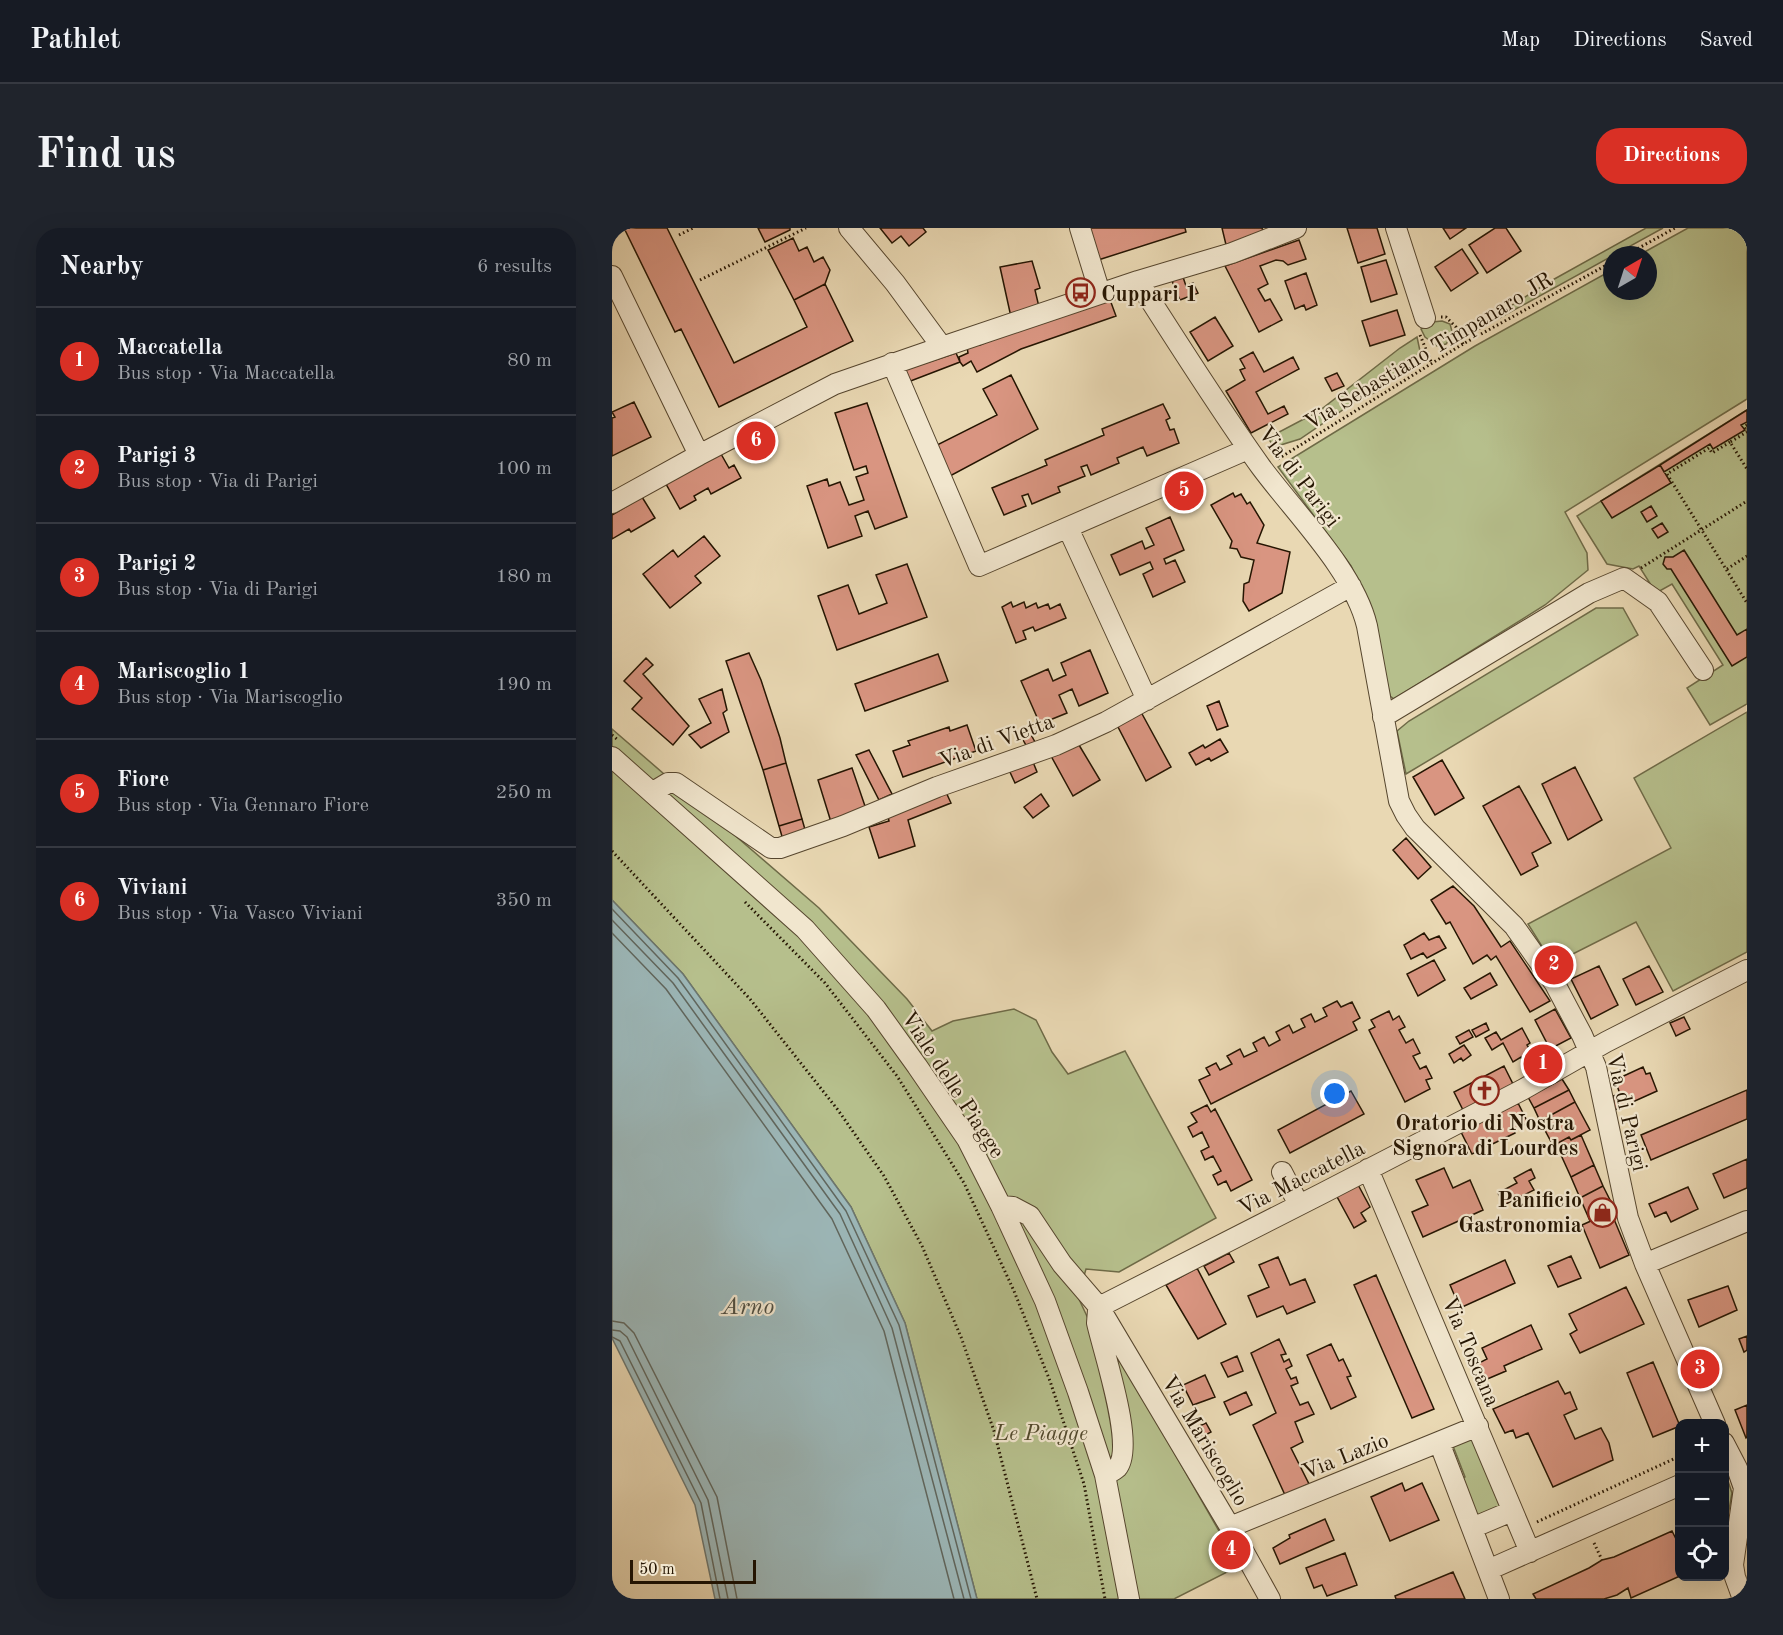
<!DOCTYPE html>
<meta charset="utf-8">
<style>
body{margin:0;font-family:"Old Standard TT",serif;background:#20242c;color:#f1f3f6}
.controls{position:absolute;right:18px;bottom:18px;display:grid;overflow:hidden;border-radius:12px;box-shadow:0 6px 24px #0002}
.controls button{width:54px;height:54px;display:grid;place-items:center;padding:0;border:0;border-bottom:2px solid #363941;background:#171b24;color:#f1f3f6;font:30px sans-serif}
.compass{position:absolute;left:991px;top:18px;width:54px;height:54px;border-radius:50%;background:#171b24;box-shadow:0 6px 24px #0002;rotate:39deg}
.scale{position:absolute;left:18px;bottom:15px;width:126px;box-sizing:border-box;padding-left:6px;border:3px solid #251502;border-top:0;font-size:16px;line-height:21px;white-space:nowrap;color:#251502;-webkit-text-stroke:4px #f1e6ce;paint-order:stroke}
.you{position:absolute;left:723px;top:866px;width:21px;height:21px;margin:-15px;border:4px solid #fff;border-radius:50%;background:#1a73e8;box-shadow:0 0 0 9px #1a73e833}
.badge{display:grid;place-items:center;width:39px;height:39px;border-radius:50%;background:#d93025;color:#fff;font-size:20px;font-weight:700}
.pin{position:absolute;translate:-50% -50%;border:3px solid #fff;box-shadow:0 2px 6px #0006}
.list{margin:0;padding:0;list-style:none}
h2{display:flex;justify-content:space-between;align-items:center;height:78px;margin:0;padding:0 24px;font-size:26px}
h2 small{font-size:20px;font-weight:400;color:#9ea1a6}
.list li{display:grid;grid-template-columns:39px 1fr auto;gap:18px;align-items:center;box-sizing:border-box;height:108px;padding:0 24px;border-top:2px solid #363941}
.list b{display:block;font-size:22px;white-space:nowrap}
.list p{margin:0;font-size:20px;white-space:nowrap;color:#9ea1a6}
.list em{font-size:20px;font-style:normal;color:#9ea1a6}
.icon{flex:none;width:33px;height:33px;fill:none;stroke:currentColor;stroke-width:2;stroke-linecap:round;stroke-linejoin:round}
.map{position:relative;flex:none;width:1135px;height:1371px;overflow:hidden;border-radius:24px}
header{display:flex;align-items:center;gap:36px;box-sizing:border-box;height:84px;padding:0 30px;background:#171b24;border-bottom:2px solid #363941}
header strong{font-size:28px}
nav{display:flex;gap:33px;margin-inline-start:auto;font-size:21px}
.intro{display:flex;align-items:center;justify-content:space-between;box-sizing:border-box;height:144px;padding:0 36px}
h1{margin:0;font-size:42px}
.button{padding:15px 27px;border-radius:24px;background:#d93025;color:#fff;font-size:21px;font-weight:700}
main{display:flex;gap:36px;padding:0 36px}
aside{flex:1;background:#171b24;border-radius:24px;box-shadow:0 6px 24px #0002}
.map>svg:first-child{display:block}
.green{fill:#b6bf8c;stroke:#6e6a47;stroke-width:1.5}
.water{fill:#9cb7b8;stroke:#6c766f;stroke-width:1.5}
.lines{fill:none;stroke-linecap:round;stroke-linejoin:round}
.shore{stroke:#60665d;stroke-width:1.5}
.building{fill:#d99581;stroke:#251502;stroke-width:1.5}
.minor-casing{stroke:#56462e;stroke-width:22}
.path{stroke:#251502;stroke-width:3;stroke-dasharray:1.5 3;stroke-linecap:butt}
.minor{stroke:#f1e6ce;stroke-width:20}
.labels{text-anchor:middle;stroke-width:4.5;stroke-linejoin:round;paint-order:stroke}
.poi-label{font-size:22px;font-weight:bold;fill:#251502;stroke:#f1e6ce;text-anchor:start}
.street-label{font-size:22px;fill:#251502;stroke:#f1e6ce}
.park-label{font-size:22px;font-style:italic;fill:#50482b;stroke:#f1e6ce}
.water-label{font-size:24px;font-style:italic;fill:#4f4e42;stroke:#f1e6ce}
</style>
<header>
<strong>Pathlet</strong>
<nav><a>Map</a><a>Directions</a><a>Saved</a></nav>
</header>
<div class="intro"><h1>Find us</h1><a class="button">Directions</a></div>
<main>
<aside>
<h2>Nearby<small>6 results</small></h2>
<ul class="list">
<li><span class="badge">1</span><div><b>Maccatella</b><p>Bus stop · Via Maccatella</p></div><em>80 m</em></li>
<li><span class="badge">2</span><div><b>Parigi 3</b><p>Bus stop · Via di Parigi</p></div><em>100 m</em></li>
<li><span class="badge">3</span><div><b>Parigi 2</b><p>Bus stop · Via di Parigi</p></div><em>180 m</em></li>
<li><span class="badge">4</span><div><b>Mariscoglio 1</b><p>Bus stop · Via Mariscoglio</p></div><em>190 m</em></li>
<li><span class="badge">5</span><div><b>Fiore</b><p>Bus stop · Via Gennaro Fiore</p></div><em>250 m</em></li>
<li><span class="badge">6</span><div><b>Viviani</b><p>Bus stop · Via Vasco Viviani</p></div><em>350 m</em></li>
</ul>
</aside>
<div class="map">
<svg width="1135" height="1371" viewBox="0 0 1135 1371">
<rect width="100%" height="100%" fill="#e9d8b3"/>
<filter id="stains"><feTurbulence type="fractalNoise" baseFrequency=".00333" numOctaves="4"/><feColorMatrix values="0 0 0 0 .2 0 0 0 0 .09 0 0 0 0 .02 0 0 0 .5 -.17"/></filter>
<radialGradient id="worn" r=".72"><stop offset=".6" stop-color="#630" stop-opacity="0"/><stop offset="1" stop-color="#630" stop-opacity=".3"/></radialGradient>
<path class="green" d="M1034,0H1051L853,109L852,107L937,54Z
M1076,0H1135V171L953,284L975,325L976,342L933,377L782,471L778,468L759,381L739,338L666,239L863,118L1000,42V63H1036V27H1027Z
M830,93L838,96L841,107L834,116L825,118L813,109L809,101L820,94Z
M805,109L808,123L805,137L799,143L779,150L766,163L744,173L688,211L662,219L656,210L707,183L788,120Z
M1135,182V476L1098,497L1075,460L1111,437L1060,356L1044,365L1027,338L1021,341L995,336L965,288Z
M984,380H1011L1026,407L794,546L785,503L797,493Z
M1135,484V724L1061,763L1024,694L941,736L916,696L1059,620L1022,550Z
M0,501L207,680L295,771L320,803L341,793L402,781L424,792L440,824L456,846L513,823L604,990L507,1044L474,1041L466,1069L480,1099L495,1107L627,1338L562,1371H365L293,1095L239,979L71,746L0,672Z
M861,1210L890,1280L865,1290L849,1251L853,1249L841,1218Z
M1115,1250L1120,1265L1113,1305L1112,1251Z"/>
<path class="water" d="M0,672L71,746L239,979L293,1095L365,1371H103L83,1277L0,1110Z"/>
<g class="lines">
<path class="shore" d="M0,681L66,750L234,983L287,1097L359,1371
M0,692L61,755L228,986L280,1100L352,1371
M0,705L54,761L220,991L272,1103L342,1371
M0,1093L12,1095L22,1105L105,1269L125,1371
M0,1102L8,1103L15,1109L96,1272L116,1371
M0,1109L8,1113L89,1275L108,1371"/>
</g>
<path class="building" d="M12,0H55L122,135L195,99L182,72L213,56L241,113L107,179L69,101L63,104Z
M146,0H178V2L153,14Z
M268,0H311L314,4L297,18L289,8L280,15Z
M473,0H573L574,4L483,33Z
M610,0H650L653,8L615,21Z
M735,0H765L773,26L746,35Z
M831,0H854L838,11Z
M883,0H894L909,23L875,45L857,17Z
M181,10L187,23L195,19L202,34L211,29L218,42L213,56L182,72L156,22Z
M687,12L694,31L676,37L671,33L664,32L648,38L656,56L646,61L653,73L658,71L670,92L647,104L613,38Z
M850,21L866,45L839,63L823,39Z
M774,32L785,66L759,74L749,39Z
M420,33L428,60L423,62L427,79L399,89L388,39Z
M694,45L705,77L694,82L692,77L683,81L673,53Z
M571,49L574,58L581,55L586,65L568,72L560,53Z
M497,69L504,88L409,121L365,144L359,133L351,138L348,134L347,129L356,125L355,119L367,115L368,117L392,106Z
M785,82L793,107L758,118L750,93Z
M603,89L621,118L596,133L578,104Z
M641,124L652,144L681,129L687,141L644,164L656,186L672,178L676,186L639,205L614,163L633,152L628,142L633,140L628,131Z
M344,125L348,134L296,154L292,142Z
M725,145L732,158L720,163L713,150Z
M399,147L426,201L338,248L323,218L385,187L371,161Z
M22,174L39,209L0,228V190L3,189L0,184Z
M255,175L295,289L263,301L256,283L243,288L250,308L216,320L195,258L215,251L217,258L228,254L237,277L252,272L244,249L256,245L254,238L242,242L223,185Z
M551,176L558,190L554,192L558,202L562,201L567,215L535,228L531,219L505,230L507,235L479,247L475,237L469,239L473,248L446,259L448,264L420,276L416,266L410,268L414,278L392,287L380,260L435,237L433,232L492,207L490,201Z
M1135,182V194L1129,197L1133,202L1101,221L1098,216L1052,244L1048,237Z
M109,226L117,240L122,237L129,250L99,266L96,260L82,268L84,272L68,281L54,256Z
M1048,237L1059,255L1000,290L989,273Z
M621,265L623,269L629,266L635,276L638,274L652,297L645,315L678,324L670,365L637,383L631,373L632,356L637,354L642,332L629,329L625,321L618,320L620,313L599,277Z
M30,269L43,290L19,304L17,301L0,311V287Z
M1039,278L1045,288L1035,294L1029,284Z
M558,289L572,322L552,331L554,336L563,332L573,354L541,369L531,346L541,341L538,334L508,347L499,327L530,313L533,321L542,317L534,300Z
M1050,295L1056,304L1046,310L1040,301Z
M92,308L108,328L83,348L89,355L58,380L31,346L61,322L66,329Z
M1072,322L1125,407L1135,401V429L1120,438L1059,341H1055L1051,336L1053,329H1061Z
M295,336L315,389L225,422L206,368L236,357L247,386L275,375L264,347Z
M399,374L401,379L412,374L414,380L424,375L426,380L436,376L438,381L448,376L454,390L423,403L421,399L411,403L414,411L404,415L390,379Z
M478,422L496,465L467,478L460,461L447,467L455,485L428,496L409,453L436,441L441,453L454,447L449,435Z
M137,425L149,452L168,510L174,535L151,542L114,433Z
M326,426L336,453L253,483L243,456Z
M34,430L41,437L31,446L77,498L61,517L20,481L30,470L12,453Z
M110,461L115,482L111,485L117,504L89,520L77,507L99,495L87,471Z
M607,473L616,498L605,502L595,478Z
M529,484L559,539L534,553L505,497Z
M355,497L364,523L291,549L281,523L298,517L296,513L337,499L338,503Z
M418,505L423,514L415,519L410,510Z
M608,511L616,524L599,533L597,530L584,537L577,525L591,517L593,520Z
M467,517L488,552L461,568L439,528Z
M257,522L280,566L267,572L244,527Z
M830,532L852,570L823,587L801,549Z
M421,534L425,544L403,555L397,542Z
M174,535L190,591L167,598L151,542Z
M963,539L990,592L956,612L930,556Z
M240,540L254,581L219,594L206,552Z
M907,558L939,615L920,625L926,638L909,647L871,578Z
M333,562L339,575L296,592L303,618L267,630L257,599L277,593L275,585Z
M429,566L437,578L421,590L412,579Z
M190,591L194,605L171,612L167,598Z
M794,610L819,639L806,651L781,622Z
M841,658L862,678L889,719L898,713L938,773L918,784L884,728L879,732L875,727L861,736L838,694L834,696L819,672Z
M812,705L817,712L827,708L834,720L815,730L811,725L799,731L792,717Z
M822,732L833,752L806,768L795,746Z
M987,738L1006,777L979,791L959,751Z
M1037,738L1051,764L1024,777L1011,751Z
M878,745L885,757L859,771L852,760Z
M725,773L729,779L740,774L748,790L741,794L745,802L599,876L587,852L598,847L594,840L604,835L608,842L620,836L615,828L628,821L632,829L645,823L641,815L652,809L657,818L668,812L664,804L677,797L681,805L693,799L689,791L699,786L703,794L715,788L711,780Z
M943,781L959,810L938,821L923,792Z
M777,783L781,792L787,788L793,799L787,802L794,815L801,811L808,825L801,828L808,841L814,838L820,850L814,852L818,861L793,874L757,802L763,799L759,792Z
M1072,789L1078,801L1064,808L1058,795Z
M874,795L877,802L864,809L860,802Z
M910,800L918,815L915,817L922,829L912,835L909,829L901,834L891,815L880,822L873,810L884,804L889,812Z
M857,802L861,809L848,816L844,809Z
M852,817L859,827L851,833L849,830L842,835L837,826Z
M892,838L903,860L853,886L842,864Z
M1031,839L1034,846L1038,845L1045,863L1003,882L1001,868L1008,866L1003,852Z
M950,851L957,862L922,880L916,869Z
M957,862L963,874L928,893L922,880Z
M1135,862V891L1039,932L1029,907Z
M739,863L752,886L678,925L666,902Z
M963,874L978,902L959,912L957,909L944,916L946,920L943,921L928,893Z
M906,875L916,895L902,901L903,905L860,926L849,904Z
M595,877L599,884L603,881L640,952L619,963L614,953L606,957L601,947L609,943L601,928L593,932L589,923L597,919L590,904L581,909L576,899L585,894L579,885Z
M969,907L982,937L959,949L944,916L957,909L959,912Z
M1135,931V960L1112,970L1101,946Z
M982,937L991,958L968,970L959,949Z
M832,940L841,960L858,952L871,982L811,1009L800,984L816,977L804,952Z
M919,941L923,950L917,953L922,962L892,977L886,965L905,955L902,950Z
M744,953L758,979L749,985L754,993L742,1000L723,965Z
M991,958L1003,982L978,993L968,970Z
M1076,959L1086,981L1059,994L1054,984L1043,989L1037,976Z
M999,984L1017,1027L988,1040L970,997Z
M617,1025L622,1034L597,1047L592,1038Z
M959,1028L969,1050L946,1059L936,1038Z
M666,1029L678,1057L693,1051L703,1074L675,1086L671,1078L645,1089L636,1068L657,1059L647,1037Z
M893,1032L903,1055L848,1080L838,1057Z
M585,1040L614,1096L586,1111L554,1057Z
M764,1047L822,1181L800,1190L742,1057Z
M1116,1058L1125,1082L1087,1099L1076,1072Z
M1014,1059L1032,1096L968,1125L958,1106L965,1102L957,1086Z
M919,1097L930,1121L892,1138L894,1143L873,1152L865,1136L875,1131L870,1120Z
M1135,1108V1122L1132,1124L1127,1111Z
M667,1111L674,1126L669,1127L672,1134L677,1131L680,1138L674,1141L679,1151L684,1149L686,1155L679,1158L688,1177L696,1174L702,1186L683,1194L691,1214L679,1220L697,1256L673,1267L641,1197L664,1185L639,1125Z
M719,1116L727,1133L731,1131L739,1148L735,1149L744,1169L719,1181L695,1127Z
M625,1128L631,1143L616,1149L609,1135Z
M1041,1134L1068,1198L1041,1209L1015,1145Z
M593,1147L603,1169L581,1177L571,1157Z
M946,1153L953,1166L958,1164L965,1181L952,1187L963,1211L989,1200L997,1215L1001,1232L941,1259L916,1205L904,1210L901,1202L893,1205L881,1181Z
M634,1164L640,1177L618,1187L612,1174Z
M1135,1177V1209L1134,1210L1123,1182Z
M594,1195L599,1204L590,1209L585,1199Z
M790,1255L793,1263L810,1255L827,1292L778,1313L759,1269Z
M713,1291L722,1312L668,1336L661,1320L678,1310L677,1307Z
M1060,1303L1068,1319V1348L1019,1370L1016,1360L1005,1367L992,1371H924L921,1366L977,1340L990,1332L1002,1329Z
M733,1325L745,1357L715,1368L710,1357L702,1360L694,1340Z
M841,1344L853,1371H784L783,1368Z"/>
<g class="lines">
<defs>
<path id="minor" d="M237,0L283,55L330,119L526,53L620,25L684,0
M468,0L488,65
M784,0L813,90
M0,48L87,227
M526,53C566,115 606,179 649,239C683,285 742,343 755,398L787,573L794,587L803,600L902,698L943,756L970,807L984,839L1016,990L1033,1036L1103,1196
M280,135L367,338L636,221
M0,275L87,227L223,156L330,119
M456,300L535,472
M771,489L977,365L1012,350L1046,374L1091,442
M0,529L193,701L264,781L305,838L355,911L389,978L433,1073L466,1164L493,1247L517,1371
M41,564L56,555H64L159,620H168L231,598L325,559L444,517L494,494L739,358
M756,941L918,1324
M670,944L687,977
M389,978L401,979L418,988L450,1036L487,1079L618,1299L658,1371
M1033,1036L1135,993
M487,1079L711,965L910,862L994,814L1135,742
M486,1082L485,1095C491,1123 524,1219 505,1240C502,1243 496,1245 493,1247
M827,1214L887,1371
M1112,1215L1125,1240L1132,1260L1121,1337L1123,1349L1131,1371
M618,1299L866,1198
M860,1300L900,1283
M876,1342L1068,1257"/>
</defs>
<use href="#minor" class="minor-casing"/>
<path class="path" d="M67,7L81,0
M1014,27L1063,0
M88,52L194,0
M829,89H834L844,99L851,116
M808,107L820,136
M1135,197L1132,199L1135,204L1118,214L1135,241
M1118,214L1100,225L1097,220L1055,246L1135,375
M666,231L851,116L1000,34
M1029,340L1135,273
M1115,341L1135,328
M0,507L6,512
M0,623L138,771L226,882L272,948L310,1018L349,1109L382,1203L425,1371
M133,674L213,755L285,848L352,955L402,1063L438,1153L472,1256L493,1371
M925,1294L1068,1228
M982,1315L990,1332"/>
<use href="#minor" class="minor"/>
</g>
<defs>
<symbol id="bus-ring" viewBox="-11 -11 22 22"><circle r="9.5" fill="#f1e6ce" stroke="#8f2418" stroke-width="1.5"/><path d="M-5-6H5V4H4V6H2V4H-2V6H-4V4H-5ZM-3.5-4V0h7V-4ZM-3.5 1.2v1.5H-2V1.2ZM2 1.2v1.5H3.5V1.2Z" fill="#8f2418"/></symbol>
<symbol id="church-ring" viewBox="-11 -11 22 22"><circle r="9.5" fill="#f1e6ce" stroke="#8f2418" stroke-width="1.5"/><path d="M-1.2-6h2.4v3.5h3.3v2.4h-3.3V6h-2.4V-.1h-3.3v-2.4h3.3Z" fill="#8f2418"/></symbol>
<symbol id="shop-ring" viewBox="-11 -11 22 22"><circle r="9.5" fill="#f1e6ce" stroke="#8f2418" stroke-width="1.5"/><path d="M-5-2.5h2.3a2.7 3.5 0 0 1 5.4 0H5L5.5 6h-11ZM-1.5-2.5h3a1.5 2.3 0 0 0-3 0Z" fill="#8f2418"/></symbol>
</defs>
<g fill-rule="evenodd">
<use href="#bus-ring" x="452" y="48" width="33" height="33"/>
<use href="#church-ring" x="856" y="846" width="33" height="33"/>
<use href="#shop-ring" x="974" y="968" width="33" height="33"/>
</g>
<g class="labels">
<g class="poi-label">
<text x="489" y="73">Cuppari 1</text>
<text x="873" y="902" text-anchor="middle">Oratorio di Nostra<tspan x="873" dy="25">Signora di Lourdes</tspan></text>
<text x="970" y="979" text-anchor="end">Panificio<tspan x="970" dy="25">Gastronomia</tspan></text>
</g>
<g class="street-label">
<text transform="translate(816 122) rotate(-31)" y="8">Via Sebastiano Timpanaro JR</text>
<text transform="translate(688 248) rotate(53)" y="8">Via di Parigi</text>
<text transform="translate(384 512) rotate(-20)" y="8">Via di Vietta</text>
<text transform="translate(342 856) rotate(57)" y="8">Viale delle Piagge</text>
<text transform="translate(1016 884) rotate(77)" y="8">Via di Parigi</text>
<text transform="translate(689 949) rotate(-27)" y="8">Via Maccatella</text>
<text transform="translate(860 1123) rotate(67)" y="8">Via Toscana</text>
<text transform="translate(594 1212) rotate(59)" y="8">Via Mariscoglio</text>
<text transform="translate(733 1227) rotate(-22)" y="8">Via Lazio</text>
</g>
<g class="park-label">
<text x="429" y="1212">Le Piagge</text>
</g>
<g class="water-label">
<text x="136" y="1086">Arno</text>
</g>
</g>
<rect width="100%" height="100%" filter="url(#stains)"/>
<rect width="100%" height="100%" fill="url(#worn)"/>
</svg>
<div class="controls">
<button>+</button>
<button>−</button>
<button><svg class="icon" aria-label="locate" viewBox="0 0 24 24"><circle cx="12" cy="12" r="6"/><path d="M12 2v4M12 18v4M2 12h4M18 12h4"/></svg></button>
</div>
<svg class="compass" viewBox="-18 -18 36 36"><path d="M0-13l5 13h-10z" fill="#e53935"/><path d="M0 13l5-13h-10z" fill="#9ea1a6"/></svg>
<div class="scale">50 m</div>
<div class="you"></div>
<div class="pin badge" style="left:931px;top:836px">1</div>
<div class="pin badge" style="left:942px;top:737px">2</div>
<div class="pin badge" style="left:1088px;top:1141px">3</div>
<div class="pin badge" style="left:619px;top:1322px">4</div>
<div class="pin badge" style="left:572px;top:263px">5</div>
<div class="pin badge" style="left:144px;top:213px">6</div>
</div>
</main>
